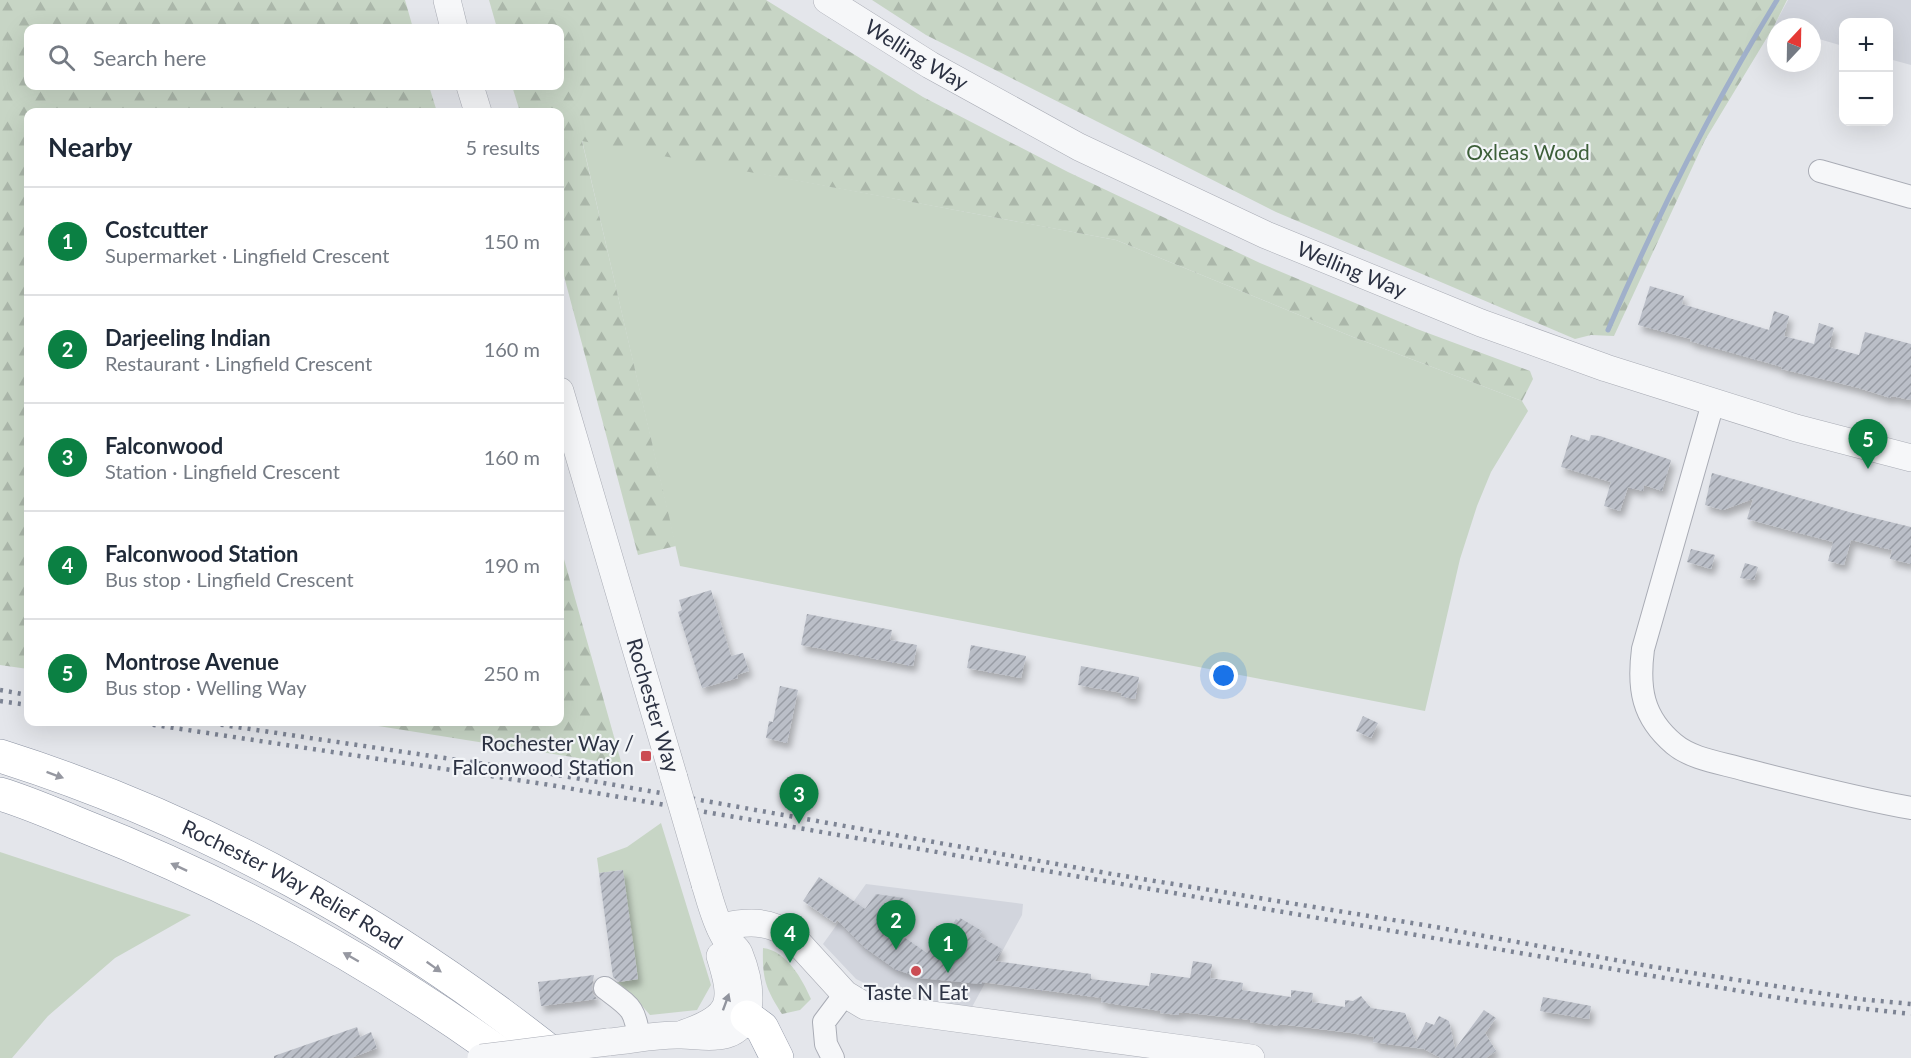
<!DOCTYPE html>
<meta charset="utf-8">
<style>
body{margin:0;font-family:Lato,sans-serif;background:#f2f2f3;color:#1f2937}
.controls{position:absolute;right:18px;top:18px;display:grid;overflow:hidden;border-radius:12px;box-shadow:0 6px 24px #0002}
.controls button{width:54px;height:54px;display:grid;place-items:center;padding:0;border:0;border-bottom:2px solid #e0e1e3;background:#fff;color:#1f2937;font:30px sans-serif}
.compass{position:absolute;left:1767px;top:18px;width:54px;height:54px;border-radius:50%;background:#fff;box-shadow:0 6px 24px #0002;rotate:22deg}
.you{position:absolute;left:1224px;top:676px;width:21px;height:21px;margin:-15px;border:4px solid #fff;border-radius:50%;background:#1a73e8;box-shadow:0 0 0 9px #1a73e833}
.badge{display:grid;place-items:center;width:39px;height:39px;border-radius:50%;background:#0b8043;color:#fff;font-size:20px;font-weight:700}
.pin{position:absolute;translate:-50% -50px;filter:drop-shadow(0 2px 3px #0008)}
.pin::after{content:'';position:absolute;top:32px;width:21px;height:18px;background:inherit;clip-path:polygon(0 0,100% 0,50% 100%)}
.list{margin:0;padding:0;list-style:none}
h2{display:flex;justify-content:space-between;align-items:center;height:78px;margin:0;padding:0 24px;font-size:26px}
h2 small{font-size:20px;font-weight:400;color:#747a83}
.list li{display:grid;grid-template-columns:39px 1fr auto;gap:18px;align-items:center;box-sizing:border-box;height:108px;padding:0 24px;border-top:2px solid #e0e1e3}
.list b{display:block;font-size:22px;white-space:nowrap}
.list p{margin:0;font-size:20px;white-space:nowrap;color:#747a83}
.list em{font-size:20px;font-style:normal;color:#747a83}
.icon{flex:none;width:33px;height:33px;fill:none;stroke:currentColor;stroke-width:2;stroke-linecap:round;stroke-linejoin:round}
.map{position:relative;flex:none;width:1911px;height:1058px;overflow:hidden}
.search{position:absolute;background:#fff;box-shadow:0 6px 24px #0002;left:24px;top:24px;width:540px;height:66px;display:flex;align-items:center;gap:15px;box-sizing:border-box;padding:0 21px;border-radius:12px;color:#747a83;font-size:22px}
.panel{position:absolute;background:#fff;box-shadow:0 6px 24px #0002;left:24px;top:108px;width:540px;height:618px;border-radius:12px}
.map>svg:first-child{display:block}
.built{fill:#d2d5dd}
.green{fill:#c7d5c5}
.forest{fill:url(#forest-firs)}
.lines{fill:none;stroke-linecap:round;stroke-linejoin:round}
.stream{stroke:#a0b0ca;stroke-width:5}
.building{fill:url(#building-hatch);filter:url(#shadow)}
.minor-casing{stroke:#a9acb5;stroke-width:24}
.tertiary-casing{stroke:#a9acb5;stroke-width:28}
.trunk-casing{stroke:#8b92a2;stroke-width:34}
.minor{stroke:#f6f7f9;stroke-width:22}
.tertiary{stroke:#f6f7f9;stroke-width:27}
.trunk{stroke:#fff;stroke-width:33}
.rail{stroke:#7d8494;stroke-width:4.5;stroke-dasharray:3 6;stroke-linecap:butt}
.tertiary-bridge-casing{stroke:#a9acb5;stroke-width:28;stroke-linecap:butt}
.tertiary-bridge{stroke:#f6f7f9;stroke-width:27}
.oneway{fill:#9698a1}
.oneway2{fill:#91949e}
.poi-dot{fill:#cb4d54;stroke:#f3f5f8;stroke-width:2}
.labels{text-anchor:middle;stroke-width:4.5;stroke-linejoin:round;paint-order:stroke}
.street-label{font-size:21px;fill:#2c3243;stroke:#f3f5f8}
.park-label{font-size:21px;fill:#3d5f39;stroke:#f3f5f8}
.poi-label{font-size:21px;fill:#2c3243;stroke:#f3f5f8;text-anchor:end}
</style>
<div class="map">
<svg width="1911" height="1058" viewBox="0 0 1911 1058">
<defs>
<pattern id="forest-firs" width="22" height="20" patternUnits="userSpaceOnUse" patternTransform="scale(1.5)"><rect width="22" height="20" fill="#c7d5c5"/><path d="M5 1l3.5 6h-7zM16 11l3.5 6h-7z" fill="#abb7aa"/></pattern>
<pattern id="building-hatch" width="6" height="6" patternUnits="userSpaceOnUse" patternTransform="scale(1.5)"><rect width="6" height="6" fill="#bbbfc8"/><path d="M-1 1l2-2M0 6l6-6M5 7l2-2" fill="none" stroke="#989ca4"/></pattern>
<filter id="shadow"><feDropShadow dx="3.5" dy="6" stdDeviation="3" flood-color="#0004"/></filter>
</defs>
<rect width="100%" height="100%" fill="#e4e6eb"/>
<path class="built" d="M1788,0H1911V65L1889,59L1888,22H1844L1843,46L1812,37V27L1774,26Z
M866,884L1023,904L1022,915L972,1007L891,996L856,979L823,944Z"/>
<path class="green" d="M582,140L1116,240L1353,337L1522,401L1528,411L1491,472L1477,506L1460,559L1425,711L680,566Z
M661,823L711,985L697,1010L650,1015L636,999L613,983L638,979L622,870L599,873L597,858L627,847Z
M0,852L191,915L115,958L48,1016L12,1058H0Z"/>
<path class="forest" d="M0,0H405L413,28H28V86H429L437,112H28V669L0,665Z
M489,0H766L923,97L1068,172L1260,263L1417,329L1530,371L1533,379L1522,401L1353,337L1116,240L582,141L676,546L638,555L560,261V112H520L512,86H560V28H497Z
M872,0H1787L1774,26L1705,140L1614,336L1591,335L1575,339L1276,212L926,35Z
M560,545L622,765L353,722H560Z
M763,948C787,951 802,979 811,999L800,1010L782,1014C766,989 762,979 763,948Z"/>
<g class="lines">
<path class="stream" d="M1608,330C1657,216 1713,105 1777,0"/>
</g>
<path class="building" d="M1650,286L1684,296L1682,304L1769,330L1774,311L1789,316L1784,336L1814,344L1819,323L1834,328L1829,347L1859,355L1865,332L1911,344V400L1891,396L1890,398L1859,388L1790,371L1781,369L1782,367L1690,341L1691,339L1638,325Z
M1571,435L1589,441L1591,435L1600,436L1671,460L1662,491L1644,485L1643,491L1628,487L1620,511L1604,506L1611,482L1561,467Z
M1712,473L1849,512L1911,527V564L1890,559L1892,550L1851,540L1844,565L1828,561L1833,542L1747,519L1753,499L1723,510L1705,505Z
M1691,549L1715,555L1711,569L1687,562Z
M1745,563L1758,567L1754,580L1740,578Z
M711,590L731,656L743,653L749,671L737,675L738,678L702,688L678,612L682,610L679,600Z
M807,614L892,630L890,640L917,645L913,666L801,645Z
M971,645L1026,656L1021,678L967,668Z
M1081,666L1139,677L1135,699L1121,696L1122,693L1078,685Z
M780,686L798,690L787,743L766,738L769,721L773,722Z
M1363,716L1378,723L1371,738L1356,731Z
M623,870L638,979L619,982L613,977L599,873Z
M819,877L865,909L876,894L904,898L885,924L927,953L930,949L936,953L956,919L959,921L960,918L982,931L979,936L1002,949L995,961L1091,974V979L1149,986L1151,973L1190,978L1193,961L1212,964L1210,978L1243,983L1242,990L1291,997V990L1313,993L1312,1002L1345,1007V1000L1353,1001L1361,996L1371,1008L1405,1013L1416,1042L1426,1022L1434,1025L1439,1016L1449,1021L1455,1049L1484,1010L1496,1018L1485,1033L1496,1051L1486,1058H1441L1424,1049L1373,1042L1374,1037L1351,1033L1280,1024V1026L1250,1022L1251,1020L1189,1013H1179V1015L1160,1013L1161,1011L1101,1002L1102,998L982,982L981,984L920,978L895,969L864,947L837,920L835,923L803,901Z
M594,975L592,987L593,994L597,999L541,1006L538,982Z
M1543,997L1591,1006L1589,1019L1540,1011Z
M357,1027L360,1037L371,1032L377,1048L351,1058H274V1056Z"/>
<g class="lines">
<defs>
<path id="minor" d="M1820,171L1911,197
M1713,403L1643,649C1638,688 1642,717 1674,744C1693,760 1723,763 1746,770C1801,784 1856,798 1911,808
M605,988C630,1007 635,1007 639,1039
M833,1058L826,1044L824,1022L845,994"/>
<g id="tertiary">
<path d="M447,0L454,28"/>
<path id="s1" d="M827,0L930,65L1079,147L1266,235L1481,323L1606,368L1796,428L1911,458"/>
<path d="M470,86L478,112"/>
<path id="s2" d="M560,391L674,778"/>
<path d="M720,927C748,921 767,920 792,936L845,994L865,1006L1251,1058"/>
<path d="M685,1033C734,1016 734,1001 720,956"/>
<path d="M608,1042C632,1040 657,1034 681,1035C694,1035 706,1038 718,1036C761,1032 750,980 739,953C736,946 727,943 724,936C715,921 710,900 705,884"/>
</g>
<g id="trunk">
<path id="s3" d="M0,756C203,820 392,925 558,1058"/>
<path d="M0,794C27,802 54,814 81,825C231,884 375,963 506,1058"/>
<path d="M747,1017L762,1028L777,1058"/>
</g>
</defs>
<use href="#minor" class="minor-casing"/>
<use href="#tertiary" class="tertiary-casing"/>
<use href="#trunk" class="trunk-casing"/>
<use href="#minor" class="minor"/>
<use href="#tertiary" class="tertiary"/>
<use href="#trunk" class="trunk"/>
<path class="rail" d="M0,690L28,695
M0,701L28,705
M135,722L550,785L1803,1002L1911,1014
M203,722L552,774L689,798L1112,874L1430,926L1648,966L1859,999L1911,1004"/>
<defs>
<path id="tertiary-bridge" d="M674,778L705,884
M481,1058L608,1042"/>
</defs>
<use href="#tertiary-bridge" class="tertiary-bridge-casing"/>
<use href="#tertiary-bridge" class="tertiary-bridge"/>
</g>
<defs><path id="oneway-solid" d="M-6-.8H1V-3.2L6.5 0L1 3.2V.8H-6Z" transform="scale(1.5)"/></defs>
<g class="oneway">
<use href="#oneway-solid" transform="translate(55 775) rotate(20)"/>
<use href="#oneway-solid" transform="translate(179 867) rotate(-155)"/>
<use href="#oneway-solid" transform="translate(351 957) rotate(-150)"/>
<use href="#oneway-solid" transform="translate(434 967) rotate(35)"/>
</g>
<use class="oneway2" href="#oneway-solid" transform="translate(726 1002) rotate(-70)"/>
<g class="poi-dot">
<rect x="640" y="750" width="12" height="12" rx="3"/>
<circle cx="916" cy="971" r="6"/>
</g>
<g class="labels">
<g class="street-label">
<text dy="7" stroke="none"><textPath href="#s1" startOffset="105">Welling Way</textPath></text>
<text dy="7" stroke="none"><textPath href="#s1" startOffset="591">Welling Way</textPath></text>
<text dy="7" stroke="none"><textPath href="#s2" startOffset="328">Rochester Way</textPath></text>
<text dy="7" stroke="none"><textPath href="#s3" startOffset="320">Rochester Way Relief Road</textPath></text>
</g>
<g class="park-label">
<text x="1528" y="160">Oxleas Wood</text>
</g>
<g class="poi-label">
<text x="634" y="751">Rochester Way /<tspan x="634" dy="24">Falconwood Station</tspan></text>
<text x="916" y="1000" text-anchor="middle">Taste N Eat</text>
</g>
</g>
</svg>
<div class="controls">
<button>+</button>
<button>−</button>
</div>
<svg class="compass" viewBox="-18 -18 36 36"><path d="M0-13l5 13h-10z" fill="#e53935"/><path d="M0 13l5-13h-10z" fill="#747a83"/></svg>
<div class="you"></div>
<div class="pin badge" style="left:948px;top:973px">1</div>
<div class="pin badge" style="left:896px;top:950px">2</div>
<div class="pin badge" style="left:799px;top:824px">3</div>
<div class="pin badge" style="left:790px;top:963px">4</div>
<div class="pin badge" style="left:1868px;top:469px">5</div>
<div class="search"><svg class="icon" aria-label="search" viewBox="0 0 24 24"><circle cx="10" cy="10" r="6"/><path d="M15 15l6 6"/></svg>Search here</div>
<section class="panel">
<h2>Nearby<small>5 results</small></h2>
<ul class="list">
<li><span class="badge">1</span><div><b>Costcutter</b><p>Supermarket · Lingfield Crescent</p></div><em>150 m</em></li>
<li><span class="badge">2</span><div><b>Darjeeling Indian</b><p>Restaurant · Lingfield Crescent</p></div><em>160 m</em></li>
<li><span class="badge">3</span><div><b>Falconwood</b><p>Station · Lingfield Crescent</p></div><em>160 m</em></li>
<li><span class="badge">4</span><div><b>Falconwood Station</b><p>Bus stop · Lingfield Crescent</p></div><em>190 m</em></li>
<li><span class="badge">5</span><div><b>Montrose Avenue</b><p>Bus stop · Welling Way</p></div><em>250 m</em></li>
</ul>
</section>
</div>
